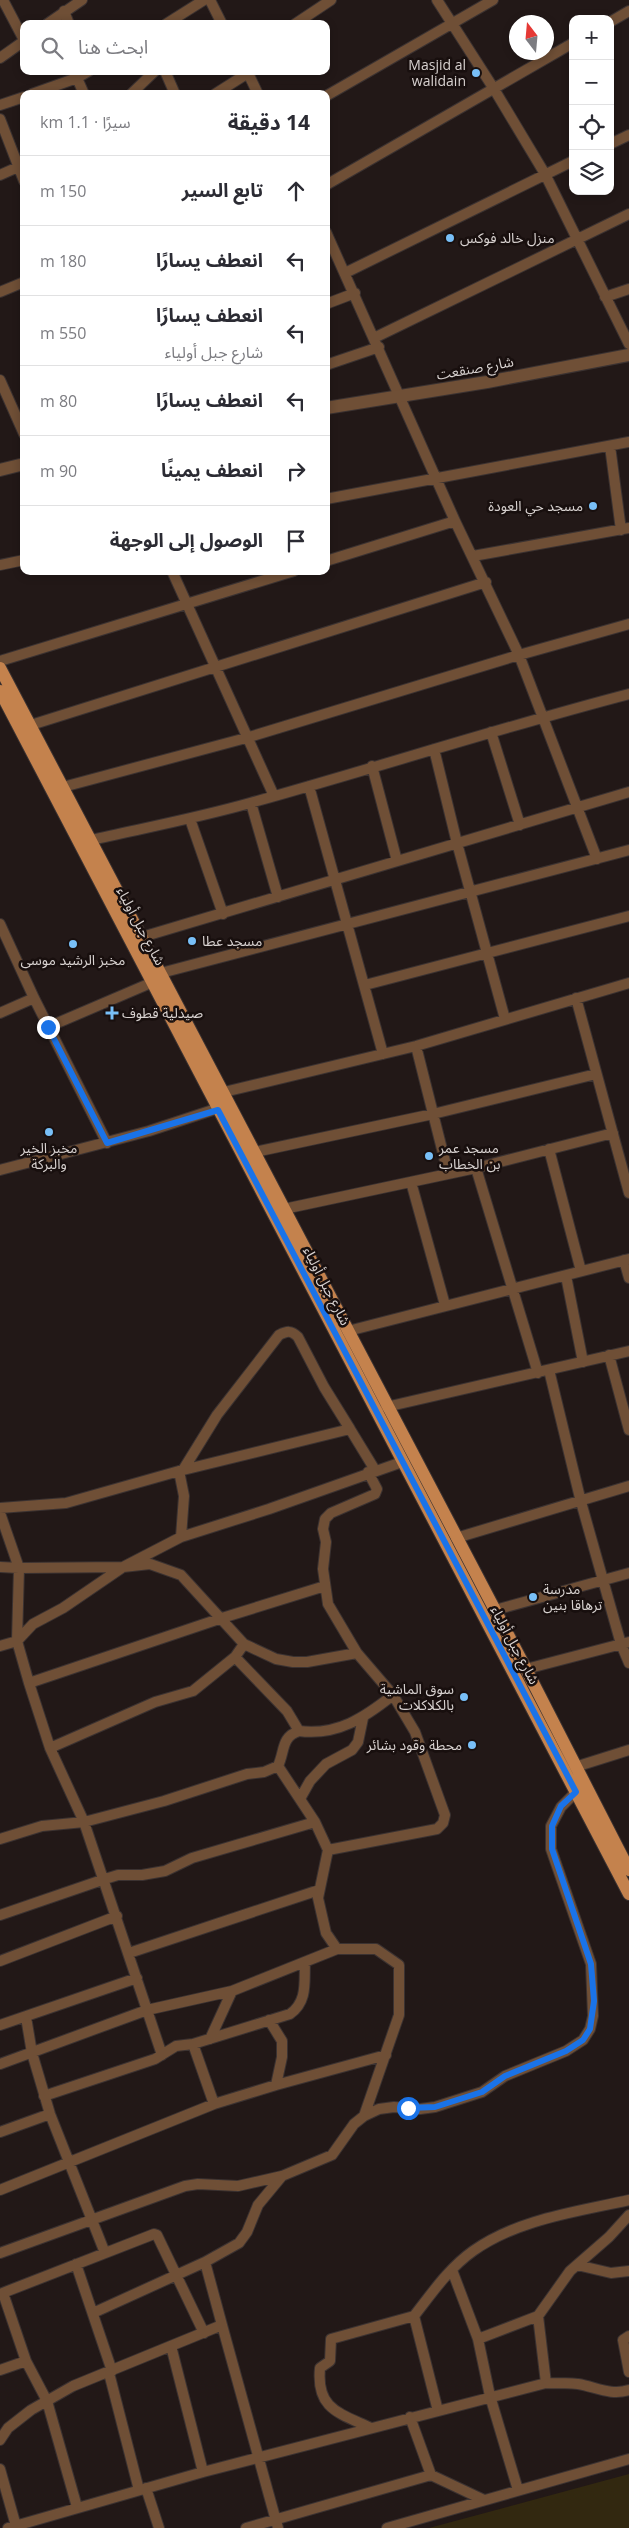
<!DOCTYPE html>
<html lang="ar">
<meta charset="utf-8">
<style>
body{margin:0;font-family:"Open Sans","Noto Sans Arabic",sans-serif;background:#f2f2f3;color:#2b2b33;direction:rtl}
.controls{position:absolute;right:15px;top:15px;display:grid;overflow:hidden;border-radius:10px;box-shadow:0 2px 8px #0003}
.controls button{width:45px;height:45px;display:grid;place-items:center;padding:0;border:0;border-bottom:1px solid #e1e1e2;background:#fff;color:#2b2b33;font:25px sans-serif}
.compass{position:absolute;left:509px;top:15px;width:45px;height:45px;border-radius:50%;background:#fff;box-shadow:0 2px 8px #0003;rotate:344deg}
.stop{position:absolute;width:15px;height:15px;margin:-11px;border:4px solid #1a73e8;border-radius:50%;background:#fff}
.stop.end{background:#1a73e8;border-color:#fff;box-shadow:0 1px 5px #0008}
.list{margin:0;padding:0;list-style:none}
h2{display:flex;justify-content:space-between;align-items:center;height:65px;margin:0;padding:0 20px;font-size:21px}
h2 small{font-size:16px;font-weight:400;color:#7c7c81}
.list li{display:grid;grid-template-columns:32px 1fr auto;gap:15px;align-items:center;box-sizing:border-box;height:70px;padding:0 20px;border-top:1px solid #e1e1e2}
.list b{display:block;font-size:19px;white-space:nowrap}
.list p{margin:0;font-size:16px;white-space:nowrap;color:#7c7c81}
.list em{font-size:16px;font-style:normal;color:#7c7c81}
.icon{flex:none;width:28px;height:28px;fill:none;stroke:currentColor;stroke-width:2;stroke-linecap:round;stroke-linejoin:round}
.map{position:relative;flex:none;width:629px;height:2528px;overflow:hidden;direction:ltr}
.search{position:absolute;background:#fff;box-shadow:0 2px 8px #0003;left:20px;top:20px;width:310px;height:55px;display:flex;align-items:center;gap:12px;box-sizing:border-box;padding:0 18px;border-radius:10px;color:#7c7c81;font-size:19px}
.panel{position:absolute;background:#fff;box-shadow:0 2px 8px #0003;left:20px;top:90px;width:310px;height:485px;border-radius:10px;direction:rtl}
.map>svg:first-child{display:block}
.green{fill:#322810}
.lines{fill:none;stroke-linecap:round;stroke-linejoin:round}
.minor-casing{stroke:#3b3231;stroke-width:12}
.tertiary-casing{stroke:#3b3231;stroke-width:14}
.primary-casing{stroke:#3b3231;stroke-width:14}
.minor{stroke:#6f4f36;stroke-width:10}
.tertiary{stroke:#6f4f36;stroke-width:12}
.primary{stroke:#c4824d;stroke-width:12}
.route{stroke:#1a73e8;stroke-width:6}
.poi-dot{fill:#78bff7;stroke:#180f0e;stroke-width:2}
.labels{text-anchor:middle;stroke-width:5;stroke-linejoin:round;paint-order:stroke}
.poi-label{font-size:14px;fill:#d8d2d0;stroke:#180f0e;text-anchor:start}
.street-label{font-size:14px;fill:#d8d2d0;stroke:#180f0e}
</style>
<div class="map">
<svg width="629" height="2528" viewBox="0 0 629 2528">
<rect width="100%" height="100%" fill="#221817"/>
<path class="green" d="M629,2474V2528H429Z"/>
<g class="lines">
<defs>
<path id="minor" d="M3,0L24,40
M210,0L222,24
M437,0L494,89L545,174L629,344
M64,11L69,24
M610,22L629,11
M47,24L82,0
M166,24L204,0
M295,24L331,0
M0,58L24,41
M165,71L175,94
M247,71L258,94
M32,94L77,78
M84,94L77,78L89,71
M131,94L155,71
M215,94L248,73
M326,96L493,0
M0,105L24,97
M0,119L24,181
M610,144L629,135
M0,175L18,167
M326,185L573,43
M326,232L455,521L519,655L597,859
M345,273L573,161
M0,292L24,282
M605,297L629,289
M326,304L355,293
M374,338L629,214
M326,365L379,347
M0,380L24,434
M610,446L621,530
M326,499L629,442
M473,556L629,528
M326,561L455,521
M0,565L24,560
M172,571L274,796
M0,661L294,571
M31,725L486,582
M491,732L520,825
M434,749L457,843L505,1019
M372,766L397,861
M309,786L383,1054
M63,787L246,738L519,655L629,624
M251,803L278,897
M190,819L223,914
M91,840C144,828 197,818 250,803C376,768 502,727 629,694
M0,924L34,998L107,1143
M142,937L629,792
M161,973L629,850
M365,985L629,916
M576,998L629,1193
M0,1013L34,998
M48,1027L153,982
M416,1046L448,1173
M224,1092L416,1046L629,983
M549,1149L581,1271
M255,1152L433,1114L596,1074
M476,1168L538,1373
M0,1170L149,1131L225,1106
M411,1182L445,1305
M284,1209L476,1168L613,1133
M624,1260L629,1278
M566,1276L583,1362
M348,1331L629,1259
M609,1355L629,1430
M549,1370L581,1502L621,1644L629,1663
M386,1407L629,1351
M183,1470L217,1415L279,1335C287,1331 291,1330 298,1337L324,1387L350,1429
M179,1471L184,1496L181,1537
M0,1508L66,1503L179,1471L350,1429L375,1470
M0,1513L19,1568L123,1567L150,1564L181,1575L244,1644L276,1659L293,1662H307L357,1653L393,1695L415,1732L445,1815L443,1823L437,1829L328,1850
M456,1538L629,1486
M0,1567L19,1568L17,1641L29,1683L50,1748L84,1822L147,2010L232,1991L337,1949
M495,1610L629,1573
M0,1646L17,1641L33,1624L63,1608L123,1567L181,1537L269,1509L402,1462
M357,1653L328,1604L323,1569L326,1542L323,1529L325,1519L331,1513L375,1494L377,1489L368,1472
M235,1657L287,1711L299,1731C337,1736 364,1718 393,1695
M526,1669L629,1642
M29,1683L222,1618L325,1586
M50,1748L155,1702L193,1691L235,1657L244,1644
M278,1766L315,1822L328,1850L318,1898L326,1933L337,1949H376L399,1965V2015L364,2116
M575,1767L629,1750
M301,1797L310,1781L326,1764L352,1750L358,1742L363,1718
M0,1839L42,1826L84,1822L164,1801L247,1774L264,1772L278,1766C285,1751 281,1737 299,1731
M0,1915L105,1879L118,1875H142L165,1871L192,1858L315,1822
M129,1953L319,1890
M0,1961L117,1916
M26,2017L32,2053L50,2114L105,2253
M269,2020L282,2041V2057L276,2085
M0,2025L137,1978
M210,2039L232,1991
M193,2044L214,2104
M0,2064L147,2010L162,2055
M44,2096L155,2059L176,2046L193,2044L290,2014C308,2001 304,1982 305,1962
M0,2132L50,2114
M0,2190L214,2104L276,2085L386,2055
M0,2253L185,2186L198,2184L238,2186L282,2176
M76,2264L112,2371
M577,2265L611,2273L629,2271
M452,2270L478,2339
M3,2293L26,2361L47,2401L77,2507
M0,2294L154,2234L157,2235L204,2333
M93,2313L205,2262
M538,2316L546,2383
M222,2325L278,2528
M629,2336L623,2340L629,2372
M171,2346L203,2472
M0,2370L26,2361
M109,2373L139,2490
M438,2411L414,2316C432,2293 449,2268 473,2251C518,2219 576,2212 629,2200
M410,2417L431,2475L484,2500
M371,2428C339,2413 316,2409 320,2368L330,2361L331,2339L414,2316
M0,2440L8,2428L31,2410L73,2386L222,2325L205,2262L239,2243L247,2232L258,2205L282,2176L332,2155L354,2124L364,2116L379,2109L394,2107L420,2109L435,2107L482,2092L505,2076L566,2051L583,2040L590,2029L593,2016L591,1964L551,1849V1826L561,1807L576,1792
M0,2469L16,2526
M146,2488L159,2528
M518,2490L490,2396L478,2339L538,2316L570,2271L609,2237L629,2215
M8,2528L203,2472L546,2383C557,2383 568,2383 578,2384C596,2387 611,2396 629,2390
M246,2528L431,2475
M387,2528L629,2459"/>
<path id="tertiary" d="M326,408L487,382L629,355
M0,470L24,464"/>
<path id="primary" d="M0,668L526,1669L629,1870
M0,691L629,1894"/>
</defs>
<use href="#minor" class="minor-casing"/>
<use href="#tertiary" class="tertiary-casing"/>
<use href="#primary" class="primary-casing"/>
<use href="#minor" class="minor"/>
<use href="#tertiary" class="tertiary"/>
<use href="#primary" class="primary"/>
</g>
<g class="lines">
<path class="route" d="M48,1027L107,1143L218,1110L576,1792L561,1806L552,1826V1849L591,1964L594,2001L590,2029L583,2040L566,2051L505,2076L482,2092L435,2107L408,2108"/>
</g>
<g class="poi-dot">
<circle cx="476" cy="73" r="5"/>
<circle cx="450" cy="238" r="5"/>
<circle cx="593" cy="506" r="5"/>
<circle cx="192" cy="941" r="5"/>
<circle cx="73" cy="944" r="5"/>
<path d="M109.5 1005.5h5v5h5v5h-5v5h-5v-5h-5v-5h5z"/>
<circle cx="49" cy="1132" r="5"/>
<circle cx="429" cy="1156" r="5"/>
<circle cx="533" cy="1597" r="5"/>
<circle cx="464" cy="1697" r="5"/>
<circle cx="472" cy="1745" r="5"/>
</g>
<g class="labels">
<g class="poi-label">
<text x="466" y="70" text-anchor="end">Masjid al<tspan x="466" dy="16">walidain</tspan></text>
<text x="460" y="243">منزل خالد فوكس</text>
<text x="583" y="511" text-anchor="end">مسجد حي العودة</text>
<text x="202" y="946">مسجد عطا</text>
<text x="73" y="965" text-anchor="middle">مخبز الرشيد موسى</text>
<text x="122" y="1018">صيدلية قطوف</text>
<text x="49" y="1153" text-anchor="middle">مخبز الخير<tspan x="49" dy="16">والبركة</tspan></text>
<text x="439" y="1153">مسجد عمر<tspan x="439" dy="16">بن الخطاب</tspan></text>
<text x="543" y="1594">مدرسة<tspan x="543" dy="16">ترهاقا بنين</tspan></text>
<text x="454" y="1694" text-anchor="end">سوق الماشية<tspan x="454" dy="16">بالكلاكلات</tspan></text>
<text x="462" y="1750" text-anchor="end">محطة وقود بشائر</text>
</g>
<g class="street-label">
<text transform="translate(475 368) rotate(-10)" y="5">شارع صنقعت</text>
<text transform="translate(141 926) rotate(62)" y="5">شارع جبل أولياء</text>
<text transform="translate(327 1286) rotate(63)" y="5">شارع جبل أولياء</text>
<text transform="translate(515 1645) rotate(62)" y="5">شارع جبل أولياء</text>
</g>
</g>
</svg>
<div class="controls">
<button>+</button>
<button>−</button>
<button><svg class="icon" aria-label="locate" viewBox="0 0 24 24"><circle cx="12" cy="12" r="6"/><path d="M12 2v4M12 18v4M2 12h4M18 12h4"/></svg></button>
<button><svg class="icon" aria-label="layers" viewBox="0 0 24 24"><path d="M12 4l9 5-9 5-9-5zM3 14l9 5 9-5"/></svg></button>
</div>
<svg class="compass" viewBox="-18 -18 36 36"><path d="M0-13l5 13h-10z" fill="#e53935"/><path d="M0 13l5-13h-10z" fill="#7c7c81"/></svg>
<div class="stop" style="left:408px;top:2108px"></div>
<div class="stop end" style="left:48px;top:1027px"></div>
<div class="search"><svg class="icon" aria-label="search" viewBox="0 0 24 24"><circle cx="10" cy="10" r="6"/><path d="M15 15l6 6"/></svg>ابحث هنا</div>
<section class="panel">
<h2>14 دقيقة<small>سيرًا · 1.1 km</small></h2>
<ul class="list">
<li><svg class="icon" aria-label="ahead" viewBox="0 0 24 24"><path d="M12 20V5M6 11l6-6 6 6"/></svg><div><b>تابع السير</b></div><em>150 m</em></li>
<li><svg class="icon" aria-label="left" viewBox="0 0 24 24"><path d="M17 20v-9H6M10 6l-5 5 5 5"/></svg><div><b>انعطف يسارًا</b></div><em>180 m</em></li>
<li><svg class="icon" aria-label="left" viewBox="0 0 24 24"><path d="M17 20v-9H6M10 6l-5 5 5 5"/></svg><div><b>انعطف يسارًا</b><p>شارع جبل أولياء</p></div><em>550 m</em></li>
<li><svg class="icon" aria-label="left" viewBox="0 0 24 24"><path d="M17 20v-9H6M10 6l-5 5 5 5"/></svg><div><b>انعطف يسارًا</b></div><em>80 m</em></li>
<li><svg class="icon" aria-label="right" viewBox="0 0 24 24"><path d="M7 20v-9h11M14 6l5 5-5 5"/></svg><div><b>انعطف يمينًا</b></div><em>90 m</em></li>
<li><svg class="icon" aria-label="arrive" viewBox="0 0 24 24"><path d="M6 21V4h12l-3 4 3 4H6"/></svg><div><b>الوصول إلى الوجهة</b></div></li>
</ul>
</section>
</div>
